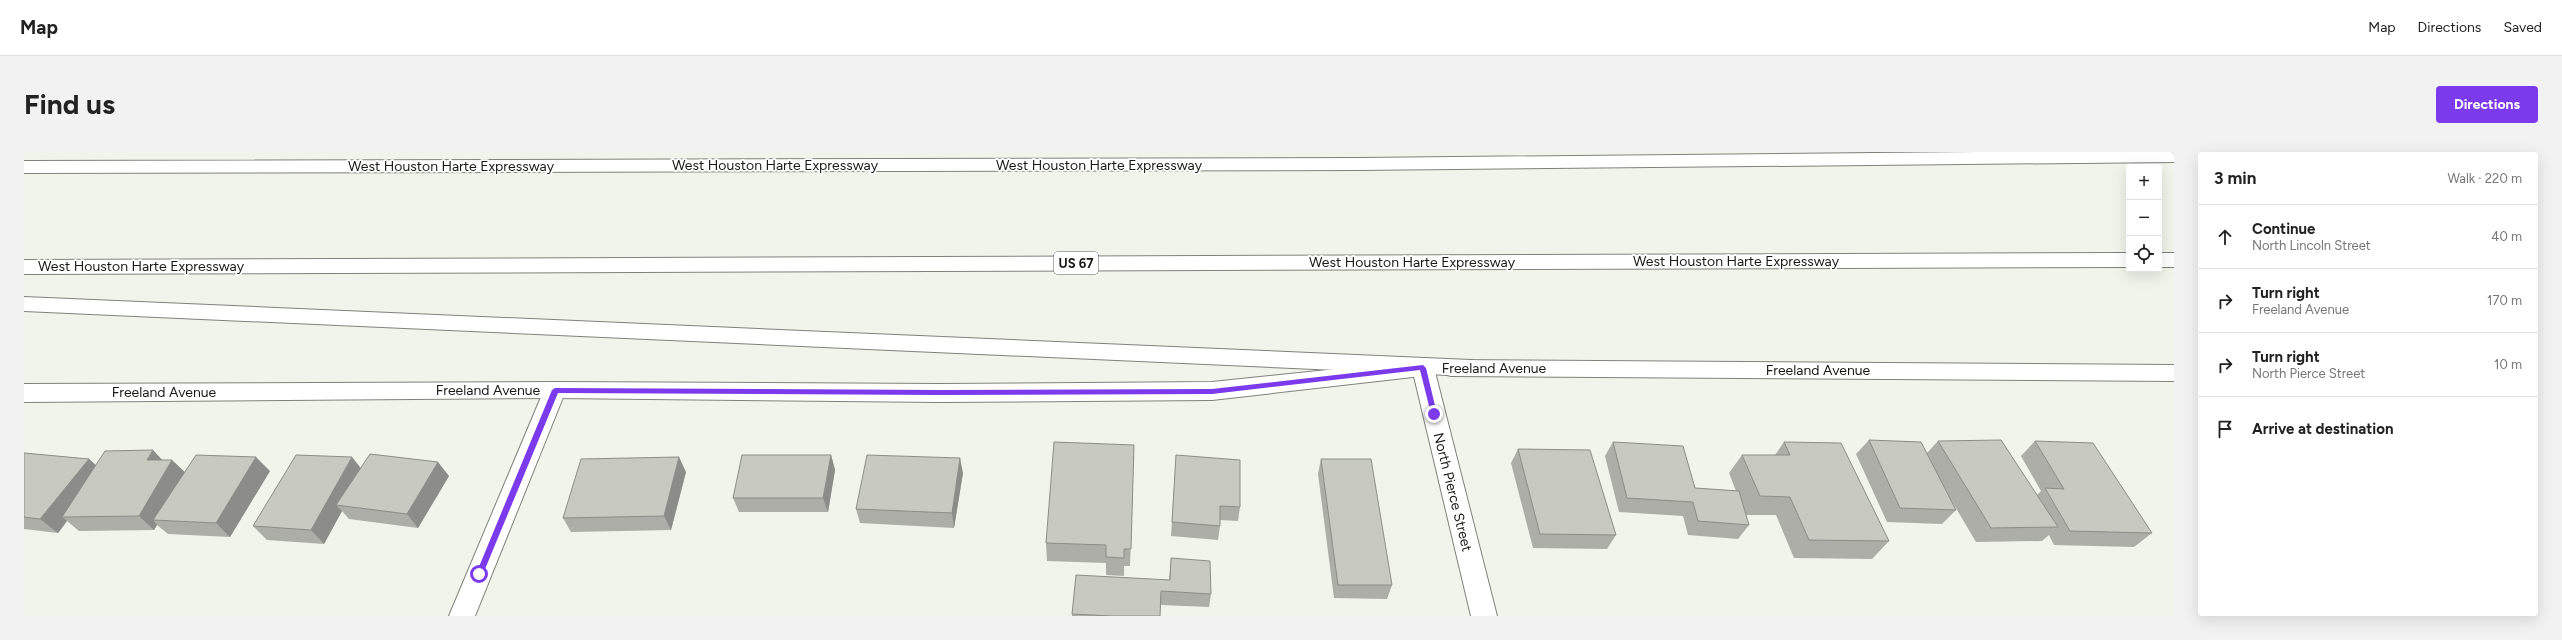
<!DOCTYPE html>
<meta charset="utf-8">
<style>
body{margin:0;font-family:Figtree,sans-serif;background:#f2f2f2;color:#222}
.controls{position:absolute;right:12px;top:12px;display:grid;overflow:hidden;border-radius:4px;box-shadow:0 4px 16px #0002}
.controls button{width:36px;height:36px;display:grid;place-items:center;padding:0;border:0;border-bottom:1px solid #e0e0e0;background:#fff;color:#222;font:20px sans-serif}
.stop{position:absolute;width:12px;height:12px;margin:-9px;border:3px solid #7c3aed;border-radius:50%;background:#fff}
.stop.end{background:#7c3aed;border-color:#fff;box-shadow:0 1px 4px #0008}
.list{margin:0;padding:0;list-style:none}
h2{display:flex;justify-content:space-between;align-items:center;height:52px;margin:0;padding:0 16px;font-size:17px}
h2 small{font-size:13px;font-weight:400;color:#767676}
.list li{display:grid;grid-template-columns:26px 1fr auto;gap:12px;align-items:center;box-sizing:border-box;height:64px;padding:0 16px;border-top:1px solid #e0e0e0}
.list b{display:block;font-size:15px;white-space:nowrap}
.list p{margin:0;font-size:13px;white-space:nowrap;color:#767676}
.list em{font-size:13px;font-style:normal;color:#767676}
.icon{flex:none;width:22px;height:22px;fill:none;stroke:currentColor;stroke-width:2;stroke-linecap:round;stroke-linejoin:round}
.map{position:relative;flex:none;width:2150px;height:464px;overflow:hidden;border-radius:4px}
header{display:flex;align-items:center;gap:24px;box-sizing:border-box;height:56px;padding:0 20px;background:#fff;border-bottom:1px solid #e0e0e0}
header strong{font-size:19px}
nav{display:flex;gap:22px;margin-inline-start:auto;font-size:14px}
.intro{display:flex;align-items:center;justify-content:space-between;box-sizing:border-box;height:96px;padding:0 24px}
h1{margin:0;font-size:28px}
.button{padding:10px 18px;border-radius:4px;background:#7c3aed;color:#fff;font-size:14px;font-weight:700}
main{display:flex;gap:24px;padding:0 24px}
aside{flex:1;background:#fff;border-radius:4px;box-shadow:0 4px 16px #0002}
.map>svg:first-child{display:block}
.lines{fill:none;stroke-linecap:round;stroke-linejoin:round}
.minor-casing{stroke:#80827a;stroke-width:2}
.major-casing{stroke:#80827a;stroke-width:2}
.highway-casing{stroke:#80827a;stroke-width:2}
.minor{fill:#fff;fill-rule:evenodd}
.major{fill:#fff;fill-rule:evenodd}
.highway{fill:#fff;fill-rule:evenodd}
.wall{fill:#acaea7}
.shaded-wall{fill:#8c8d88}
.building{fill:#c8cac2;stroke:#8c8d88}
.route{fill:#7c3aed}
.labels{text-anchor:middle;stroke-width:3.5;stroke-linejoin:round;paint-order:stroke}
.shield{fill:#fff;stroke:#5d5f5c;stroke-width:1}
.shield-label{font-size:13px;font-weight:bold;fill:#181a16}
.street-label{font-size:14px;fill:#181a16;stroke:#fff}
</style>
<header>
<strong>Map</strong>
<nav><a>Map</a><a>Directions</a><a>Saved</a></nav>
</header>
<div class="intro"><h1>Find us</h1><a class="button">Directions</a></div>
<main>
<div class="map">
<svg width="2150" height="464" viewBox="0 0 2150 464">
<rect width="100%" height="100%" fill="#f0f4eb"/>
<g class="lines">
<defs>
<path id="minor" d="M1399,208L1407,210L1410,216L1473,464H1447L1388,216L1391,210Z
M531,230L539,232L542,238L451,464H425L520,238L523,232Z"/>
<path id="major" d="M1427,208L2150,213V229L1427,224L1419,222L1416,216L1419,210Z
M1389,209L1397,211L1400,217L1397,223L1389,225L1188,248L916,250L531,246L0,250V232L531,230L916,232L1188,230Z"/>
<path id="highway" d="M1953,0H2150V10L1334,18L0,21V9L1334,6Z
M2105,101V115L0,122V108Z
M2135,101H2150V115H2135Z
M0,145L1447,208L1455,210L1458,216L1455,222L1447,224L0,159Z"/>
</defs>
<use href="#minor" class="minor-casing"/>
<use href="#major" class="major-casing"/>
<use href="#highway" class="highway-casing"/>
<use href="#minor" class="minor"/>
<use href="#major" class="major"/>
<use href="#highway" class="highway"/>
</g>
<path class="wall" d="M1845,288L1903,301L1914,289L2013,343L2017,339L1997,304L2011,289L2128,381L2110,395L2030,393L2025,383L2018,389L1952,390L1926,346L1932,358L1918,372L1863,370L1832,302Z
M1589,290L1671,336L1712,339L1705,321L1718,303H1751L1760,290L1865,389L1848,407L1770,406L1752,363H1722L1725,373L1714,387L1664,383L1659,364L1595,360L1581,304Z
M1110,293L1106,414H1100V424L1082,423V411L1023,409L1022,391Z
M1494,297L1592,383L1583,397L1509,396L1487,311Z
M0,301L65,307L72,313L139,308L160,320L246,319L206,385L144,382L133,373L130,378L55,379L43,369L34,381L0,377Z
M807,303L811,318L804,360H715L709,346Z
M1152,303L1216,355L1214,369L1196,368V374L1194,388L1147,384Z
M1297,307L1368,433L1363,447L1310,446L1294,322Z
M337,316L425,324L394,376L325,367L318,359L300,392L243,388L229,374Z
M662,320L647,378L547,380L539,366Z
M939,321L930,376L836,371L832,357Z
M1147,406L1187,442L1185,455L1137,453L1136,464H1048V462L1145,428Z"/>
<path class="shaded-wall" d="M129,298L143,313L123,308Z
M807,303L811,318L804,360L799,346Z
M232,305L246,319L206,385L192,371Z
M328,305L340,320L312,353L318,359L300,392L287,378Z
M655,305L662,320L647,378L640,364Z
M936,306L939,321L930,376L928,361Z
M65,307L81,322L38,365L43,369L34,381L16,367Z
M148,308L163,322L129,368L133,373L130,378L115,364Z
M414,310L425,324L394,376L383,362Z"/>
<path class="building" d="M1845,288L1897,290L1932,358L1876,356Z
M1977,288L2034,375L1967,376L1914,289Z
M2011,289L2069,291L2128,381L2046,379L2021,336L2040,337Z
M1030,290L1110,293L1107,397H1100V406L1082,405V393L1022,391Z
M1589,290L1659,294L1671,336L1715,339L1725,373L1674,369L1669,350L1603,346Z
M1760,290L1817,291L1865,389L1785,388L1766,345L1736,344L1718,303H1766Z
M1494,297L1566,298L1592,383L1516,382Z
M129,298L123,308H148L115,364L38,365L81,299Z
M0,301L65,307L16,367L0,365Z
M346,302L414,310L383,362L312,353Z
M172,303L232,305L192,371L129,368Z
M272,303L328,305L287,378L229,374Z
M718,303H807L799,346H709Z
M843,303L936,306L928,361L832,357Z
M1152,303L1216,308V355L1196,354V374L1148,370Z
M655,305L640,364L539,366L557,307Z
M1297,307H1347L1368,433H1314Z
M1147,406L1186,409L1187,442L1137,439L1136,464H1088L1048,462L1052,423L1146,428Z"/>
<path class="route" d="M1399,213L1402,216L1413,262L1410,265L1407,262L1396,218L1188,242L916,243L534,241L459,422L455,425L452,422L528,238L531,236L916,238L1188,237Z"/>
<g class="labels">
<rect class="shield" x="1030" y="100" width="44" height="22" rx="3"/>
<g class="shield-label">
<text x="1052" y="116">US 67</text>
</g>
<g class="street-label">
<text x="751" y="18">West Houston Harte Expressway</text>
<text x="1075" y="18">West Houston Harte Expressway</text>
<text x="427" y="19">West Houston Harte Expressway</text>
<text x="1712" y="114">West Houston Harte Expressway</text>
<text x="1388" y="115">West Houston Harte Expressway</text>
<text x="117" y="119">West Houston Harte Expressway</text>
<text x="1470" y="221">Freeland Avenue</text>
<text x="1794" y="223">Freeland Avenue</text>
<text x="464" y="243">Freeland Avenue</text>
<text x="140" y="245">Freeland Avenue</text>
<text transform="translate(1429 340) rotate(76)" y="5">North Pierce Street</text>
</g>
</g>
</svg>
<div class="controls">
<button>+</button>
<button>−</button>
<button><svg class="icon" aria-label="locate" viewBox="0 0 24 24"><circle cx="12" cy="12" r="6"/><path d="M12 2v4M12 18v4M2 12h4M18 12h4"/></svg></button>
</div>
<div class="stop" style="left:455px;top:422px"></div>
<div class="stop end" style="left:1410px;top:262px"></div>
</div>
<aside>
<h2>3 min<small>Walk · 220 m</small></h2>
<ul class="list">
<li><svg class="icon" aria-label="ahead" viewBox="0 0 24 24"><path d="M12 20V5M6 11l6-6 6 6"/></svg><div><b>Continue</b><p>North Lincoln Street</p></div><em>40 m</em></li>
<li><svg class="icon" aria-label="right" viewBox="0 0 24 24"><path d="M7 20v-9h11M14 6l5 5-5 5"/></svg><div><b>Turn right</b><p>Freeland Avenue</p></div><em>170 m</em></li>
<li><svg class="icon" aria-label="right" viewBox="0 0 24 24"><path d="M7 20v-9h11M14 6l5 5-5 5"/></svg><div><b>Turn right</b><p>North Pierce Street</p></div><em>10 m</em></li>
<li><svg class="icon" aria-label="arrive" viewBox="0 0 24 24"><path d="M6 21V4h12l-3 4 3 4H6"/></svg><div><b>Arrive at destination</b></div></li>
</ul>
</aside>
</main>
